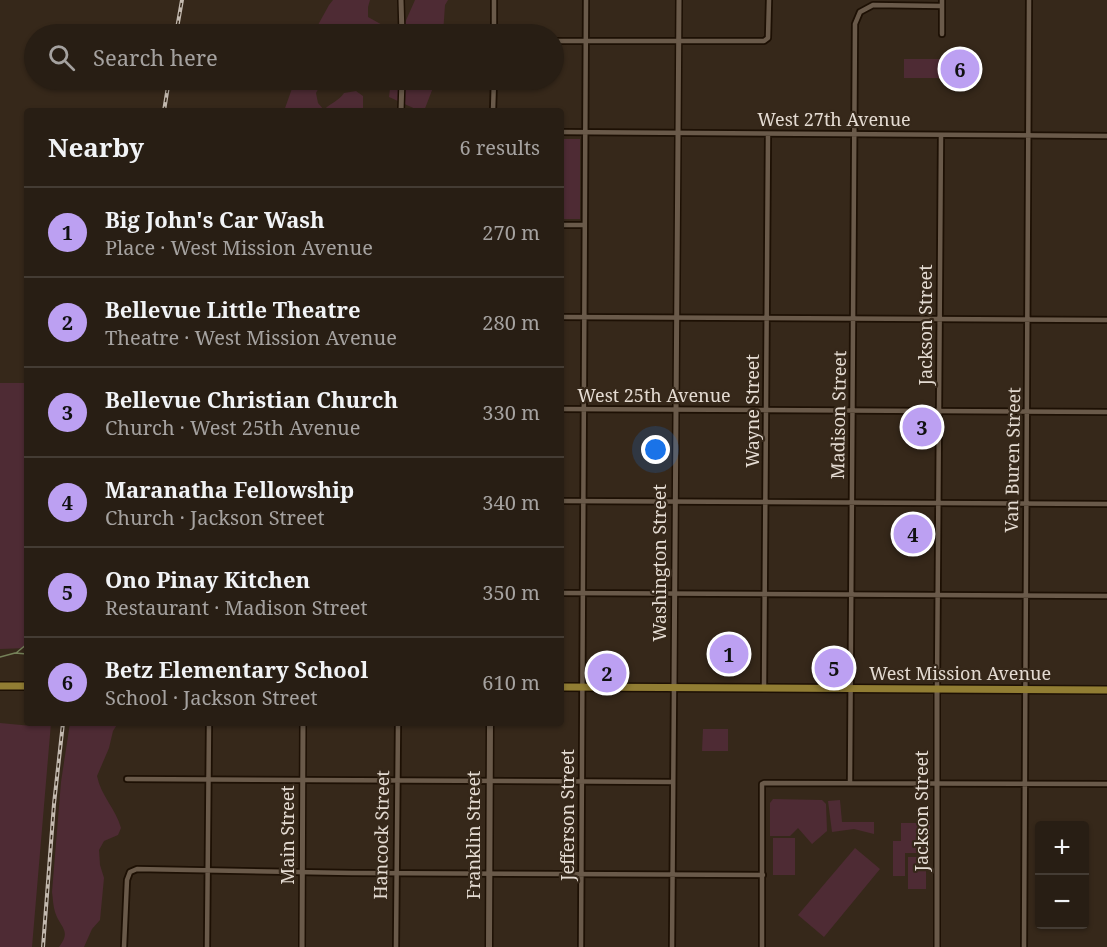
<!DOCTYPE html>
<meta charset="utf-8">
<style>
body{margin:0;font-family:"Noto Serif",serif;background:#30271d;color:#f1f3f6}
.controls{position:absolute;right:18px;bottom:18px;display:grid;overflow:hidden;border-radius:6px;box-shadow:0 2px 4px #0004}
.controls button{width:54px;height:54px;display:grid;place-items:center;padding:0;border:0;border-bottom:2px solid #443c34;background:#281e14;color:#f1f3f6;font:30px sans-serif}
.you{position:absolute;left:656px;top:450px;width:21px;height:21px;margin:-15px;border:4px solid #fff;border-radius:50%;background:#1a73e8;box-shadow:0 0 0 9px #1a73e833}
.badge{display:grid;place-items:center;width:39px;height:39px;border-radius:50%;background:#bca0f2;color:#111;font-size:20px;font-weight:700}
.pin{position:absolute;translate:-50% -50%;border:3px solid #fff;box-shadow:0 2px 6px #0006}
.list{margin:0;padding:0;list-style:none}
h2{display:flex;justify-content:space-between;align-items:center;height:78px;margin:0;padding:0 24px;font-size:26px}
h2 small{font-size:20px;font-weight:400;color:#a5a2a0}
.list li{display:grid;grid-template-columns:39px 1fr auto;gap:18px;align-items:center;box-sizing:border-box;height:90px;padding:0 24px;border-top:2px solid #443c34}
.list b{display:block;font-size:22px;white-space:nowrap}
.list p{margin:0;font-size:20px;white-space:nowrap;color:#a5a2a0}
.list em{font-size:20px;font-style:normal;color:#a5a2a0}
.icon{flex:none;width:33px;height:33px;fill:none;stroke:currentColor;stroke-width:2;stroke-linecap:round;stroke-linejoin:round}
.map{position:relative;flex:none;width:1107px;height:947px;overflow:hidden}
.search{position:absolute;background:#281e14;box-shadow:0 2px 4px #0004;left:24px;top:24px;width:540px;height:66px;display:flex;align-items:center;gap:15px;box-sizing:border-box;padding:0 21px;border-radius:33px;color:#a5a2a0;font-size:22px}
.panel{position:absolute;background:#281e14;box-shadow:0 2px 4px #0004;left:24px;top:108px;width:540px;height:618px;border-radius:6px}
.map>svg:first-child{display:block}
.green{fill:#4e2b34}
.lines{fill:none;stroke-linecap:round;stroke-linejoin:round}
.stream{stroke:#758259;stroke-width:1.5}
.minor-casing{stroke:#1d1004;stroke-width:8}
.tertiary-casing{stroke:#1d1004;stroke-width:8}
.secondary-casing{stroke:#1d1004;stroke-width:9}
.primary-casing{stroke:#1d1004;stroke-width:10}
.minor{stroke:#6a5a4a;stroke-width:4.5}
.tertiary{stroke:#6a5a4a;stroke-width:5}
.secondary{stroke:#6a5a4a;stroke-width:6}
.primary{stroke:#917d33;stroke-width:7}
.rail-casing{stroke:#c3b9af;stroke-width:4}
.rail{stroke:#36281a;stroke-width:1.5;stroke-dasharray:4.5;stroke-linecap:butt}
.labels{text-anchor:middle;stroke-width:4.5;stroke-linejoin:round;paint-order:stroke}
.street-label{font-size:18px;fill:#e4dbd2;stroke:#36281a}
</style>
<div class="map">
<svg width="1107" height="947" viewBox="0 0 1107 947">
<rect width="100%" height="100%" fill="#36281a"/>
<path class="green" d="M333,0H370L368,7V17L386,27L389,34H313L329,5Z
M415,0H448L445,5L443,34H400Z
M904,59H940V78H904Z
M295,80H323L316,93L318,103L324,110C330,103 339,101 344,93L356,91L363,96V111H284Z
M391,80H436L424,111H420L389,97Z
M561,139H580V219H561Z
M0,383H27V648L0,649Z
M0,723L32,726L51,723L32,947H0Z
M70,723H118L113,731L109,748L97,776C101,796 116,809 121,828L118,835L104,841L99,850L100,865L104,878L100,920L92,929L84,947H59C72,930 60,928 55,912C53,906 53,899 52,892L61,782Z
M703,729H728V751H702Z
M773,799L822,800L826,804L827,831L812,844L798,828L790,836H770V803Z
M840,800L842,822H874V834L854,829L832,832L828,801Z
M901,823H930V841H926V853H905V876H893V841H901Z
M773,838H795V875H773Z
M855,848L880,869L824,937L798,915Z
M908,857H926V889H908Z"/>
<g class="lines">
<path class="stream" d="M16,653L27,644
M0,657L15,653L27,654"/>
<defs>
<path id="minor" d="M494,34V0
M942,34V0
M554,41H764L768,38L769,0
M493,111L494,80
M561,132L1107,136
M561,225H584
M561,317L1107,320
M561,409L1107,412
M561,501L1107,504
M561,593L1107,596
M764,688L768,134
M937,689L941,135
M127,779L673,782
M850,783L855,24L860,12L873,5L942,6
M124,947L127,880L130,872L137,869L352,873L763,875
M207,947L209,723
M396,947L398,723
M581,947L586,0
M672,947L674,687
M762,947V784L764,783L1107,784
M1024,947L1029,0"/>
<path id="tertiary" d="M401,0L402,34
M401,111L402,80
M674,687L679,0
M302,947L303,723
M937,947V689"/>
<path id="secondary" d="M489,947L490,723"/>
<path id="primary" d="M0,686H27
M561,687L1107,690"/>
</defs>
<use href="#minor" class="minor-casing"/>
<use href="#tertiary" class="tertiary-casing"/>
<use href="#secondary" class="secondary-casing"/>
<use href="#primary" class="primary-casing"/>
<use href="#minor" class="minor"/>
<use href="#tertiary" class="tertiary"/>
<use href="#secondary" class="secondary"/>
<use href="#primary" class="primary"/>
<defs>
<path id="rail" d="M176,34L182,0
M164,111L169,80
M43,947L54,804L63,723"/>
</defs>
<use href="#rail" class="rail-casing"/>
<use href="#rail" class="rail"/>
</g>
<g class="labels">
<g class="street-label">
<text x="834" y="126">West 27th Avenue</text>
<text transform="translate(926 325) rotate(-90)" y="6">Jackson Street</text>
<text x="654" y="402">West 25th Avenue</text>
<text transform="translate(753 411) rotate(-90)" y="6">Wayne Street</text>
<text transform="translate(839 415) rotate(-89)" y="6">Madison Street</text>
<text transform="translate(1013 460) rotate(-89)" y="6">Van Buren Street</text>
<text transform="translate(660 563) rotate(-90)" y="6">Washington Street</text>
<text x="960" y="680">West Mission Avenue</text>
<text transform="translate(922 811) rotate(-90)" y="6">Jackson Street</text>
<text transform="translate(568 815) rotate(-90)" y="6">Jefferson Street</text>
<text transform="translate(288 835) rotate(-90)" y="6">Main Street</text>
<text transform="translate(382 835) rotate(-89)" y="6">Hancock Street</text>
<text transform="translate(474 835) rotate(-90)" y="6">Franklin Street</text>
</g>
</g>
</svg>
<div class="controls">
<button>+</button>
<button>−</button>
</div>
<div class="you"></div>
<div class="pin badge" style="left:729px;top:654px">1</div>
<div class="pin badge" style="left:607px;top:673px">2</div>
<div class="pin badge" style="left:922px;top:427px">3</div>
<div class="pin badge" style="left:913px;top:534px">4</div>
<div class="pin badge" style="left:834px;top:668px">5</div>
<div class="pin badge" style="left:960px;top:69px">6</div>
<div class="search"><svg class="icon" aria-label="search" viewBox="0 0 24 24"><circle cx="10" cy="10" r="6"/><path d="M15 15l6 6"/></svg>Search here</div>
<section class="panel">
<h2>Nearby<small>6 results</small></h2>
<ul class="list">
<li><span class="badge">1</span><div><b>Big John's Car Wash</b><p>Place · West Mission Avenue</p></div><em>270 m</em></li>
<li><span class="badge">2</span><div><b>Bellevue Little Theatre</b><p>Theatre · West Mission Avenue</p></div><em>280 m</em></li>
<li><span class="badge">3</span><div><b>Bellevue Christian Church</b><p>Church · West 25th Avenue</p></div><em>330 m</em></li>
<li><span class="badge">4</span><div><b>Maranatha Fellowship</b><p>Church · Jackson Street</p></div><em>340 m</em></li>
<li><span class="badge">5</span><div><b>Ono Pinay Kitchen</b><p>Restaurant · Madison Street</p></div><em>350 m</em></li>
<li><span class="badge">6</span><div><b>Betz Elementary School</b><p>School · Jackson Street</p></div><em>610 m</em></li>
</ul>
</section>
</div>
